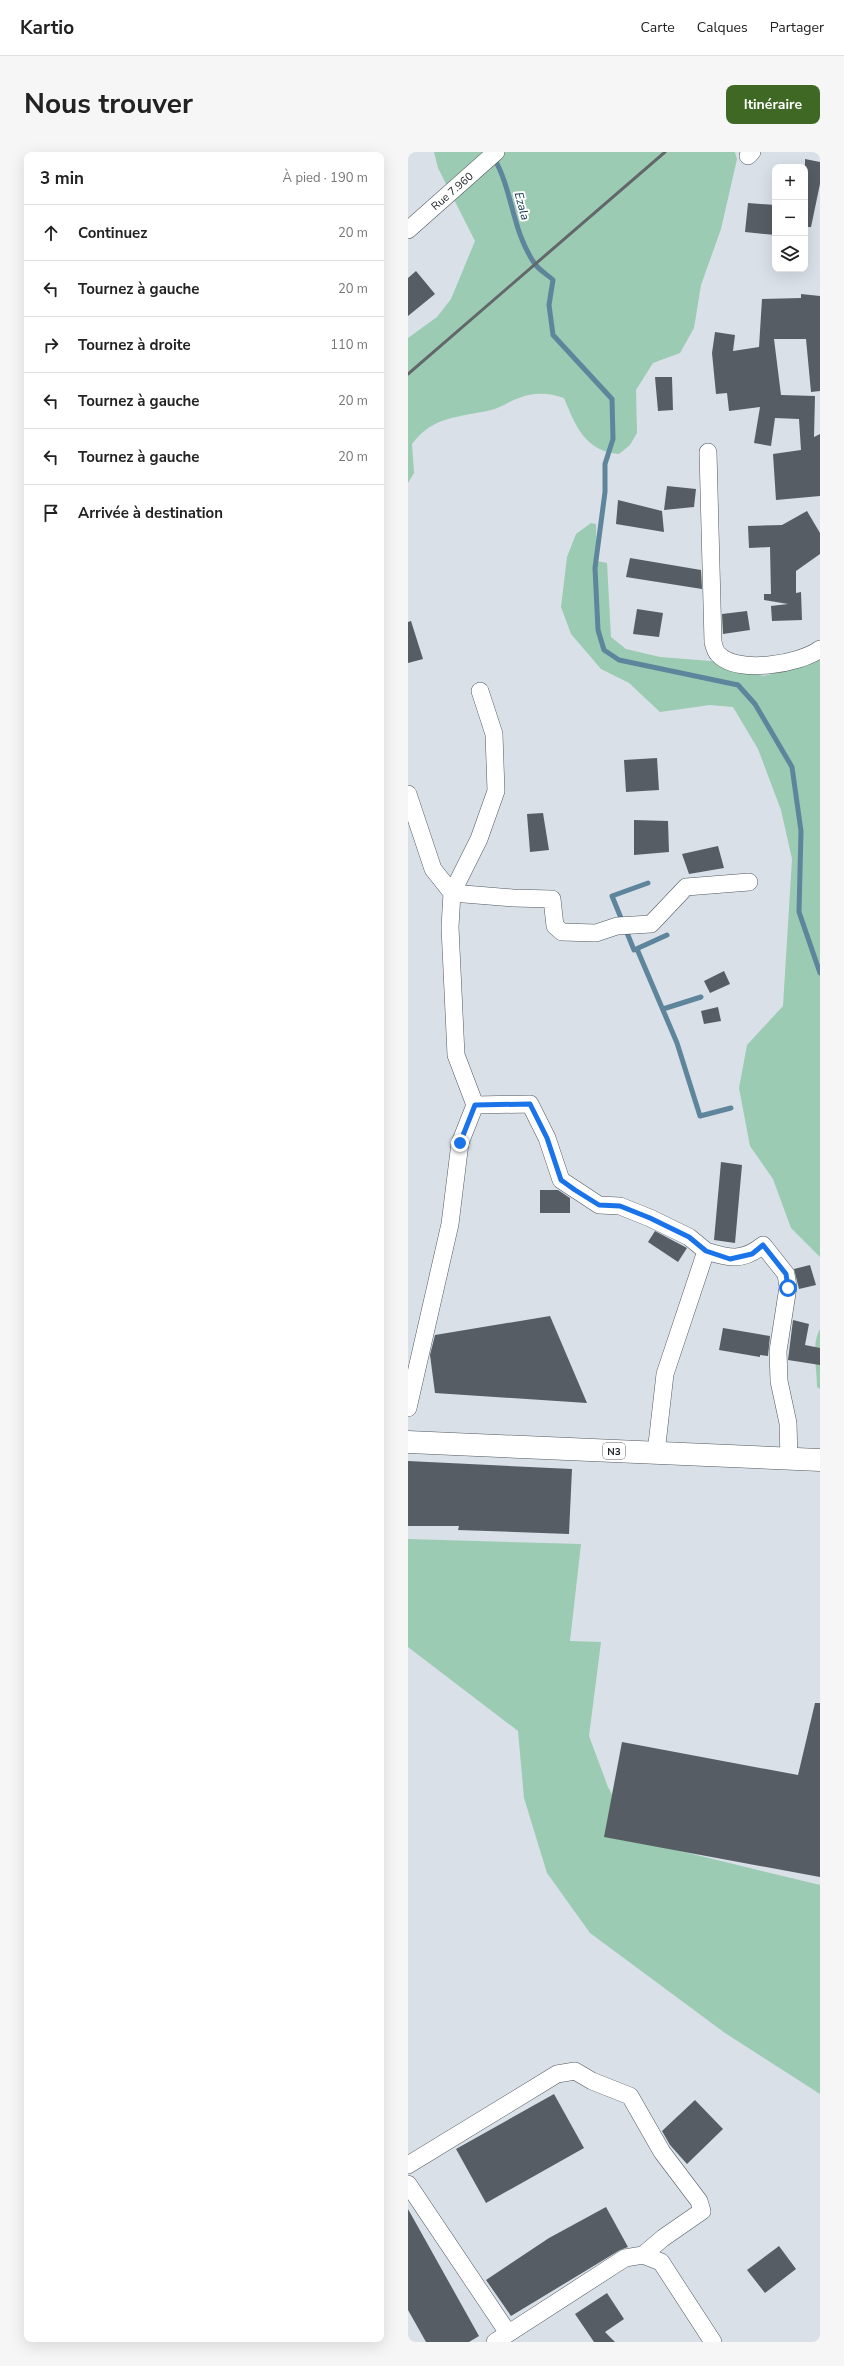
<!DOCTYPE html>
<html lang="fr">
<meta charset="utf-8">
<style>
body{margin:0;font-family:"Nunito Sans",sans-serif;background:#f6f6f6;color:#222}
.controls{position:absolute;right:12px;top:12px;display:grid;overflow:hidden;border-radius:8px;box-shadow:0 4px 16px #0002}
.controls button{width:36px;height:36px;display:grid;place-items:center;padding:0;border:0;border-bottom:1px solid #e0e0e0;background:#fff;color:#222;font:20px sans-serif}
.stop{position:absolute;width:12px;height:12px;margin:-9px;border:3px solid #1a73e8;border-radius:50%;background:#fff}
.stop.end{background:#1a73e8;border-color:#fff;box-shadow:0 1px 4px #0008}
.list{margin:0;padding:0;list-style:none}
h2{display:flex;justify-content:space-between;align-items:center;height:52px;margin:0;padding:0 16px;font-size:17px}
h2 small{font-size:13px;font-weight:400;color:#767676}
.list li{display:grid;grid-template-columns:26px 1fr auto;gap:12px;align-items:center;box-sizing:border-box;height:56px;padding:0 16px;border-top:1px solid #e0e0e0}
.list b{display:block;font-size:15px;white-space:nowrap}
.list em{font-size:13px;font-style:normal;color:#767676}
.icon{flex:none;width:22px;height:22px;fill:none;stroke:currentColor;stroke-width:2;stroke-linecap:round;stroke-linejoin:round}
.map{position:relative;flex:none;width:412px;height:2190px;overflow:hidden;border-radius:8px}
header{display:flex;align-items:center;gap:24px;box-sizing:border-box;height:56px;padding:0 20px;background:#fff;border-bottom:1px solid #e0e0e0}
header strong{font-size:19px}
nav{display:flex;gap:22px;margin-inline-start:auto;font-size:14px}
.intro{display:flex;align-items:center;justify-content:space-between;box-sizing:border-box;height:96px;padding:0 24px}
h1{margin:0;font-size:28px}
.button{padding:10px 18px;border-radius:8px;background:#3e6824;color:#fff;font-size:14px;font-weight:700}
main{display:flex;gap:24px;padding:0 24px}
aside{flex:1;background:#fff;border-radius:8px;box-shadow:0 4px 16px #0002}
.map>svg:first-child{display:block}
.green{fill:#9bcbb2}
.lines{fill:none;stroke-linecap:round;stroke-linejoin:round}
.stream{stroke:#5e859c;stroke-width:5}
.building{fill:#575d64}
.minor-casing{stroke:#52585f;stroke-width:18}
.highway-casing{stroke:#52585f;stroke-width:23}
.minor{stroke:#fff;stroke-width:17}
.highway{stroke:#fff;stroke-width:22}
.rail{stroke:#63676c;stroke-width:3}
.route{stroke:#1a73e8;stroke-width:5}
.labels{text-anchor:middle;stroke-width:4;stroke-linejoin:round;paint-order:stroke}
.shield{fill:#fff;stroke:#5f6163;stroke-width:1}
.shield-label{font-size:10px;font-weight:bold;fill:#1b1d20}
.street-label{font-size:11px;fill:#1b1d20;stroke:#fff}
.water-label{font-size:12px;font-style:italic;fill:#09384e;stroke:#fff}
</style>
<header>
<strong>Kartio</strong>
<nav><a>Carte</a><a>Calques</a><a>Partager</a></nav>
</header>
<div class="intro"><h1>Nous trouver</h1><a class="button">Itinéraire</a></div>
<main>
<aside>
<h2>3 min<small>À pied · 190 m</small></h2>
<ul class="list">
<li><svg class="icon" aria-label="ahead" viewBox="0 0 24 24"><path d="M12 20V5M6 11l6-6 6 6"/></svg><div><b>Continuez</b></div><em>20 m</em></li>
<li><svg class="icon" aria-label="left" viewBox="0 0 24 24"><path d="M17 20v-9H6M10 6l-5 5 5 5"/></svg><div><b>Tournez à gauche</b></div><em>20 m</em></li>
<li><svg class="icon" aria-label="right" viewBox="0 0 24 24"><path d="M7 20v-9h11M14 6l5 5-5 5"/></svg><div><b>Tournez à droite</b></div><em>110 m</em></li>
<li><svg class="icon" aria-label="left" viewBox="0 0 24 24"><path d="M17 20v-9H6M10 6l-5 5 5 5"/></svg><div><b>Tournez à gauche</b></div><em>20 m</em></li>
<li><svg class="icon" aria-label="left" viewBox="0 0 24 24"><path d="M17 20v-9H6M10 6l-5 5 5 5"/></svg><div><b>Tournez à gauche</b></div><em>20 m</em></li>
<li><svg class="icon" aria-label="arrive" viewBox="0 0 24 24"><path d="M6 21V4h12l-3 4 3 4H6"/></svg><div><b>Arrivée à destination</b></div></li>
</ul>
</aside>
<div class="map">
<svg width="412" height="2190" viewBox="0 0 412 2190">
<rect width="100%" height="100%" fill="#d9e0e8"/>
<path class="green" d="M26,0H327L329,7L313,77L293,133L286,176L272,201L245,211L228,238L229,281L222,293L211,302C177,299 168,275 156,246C141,241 126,240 111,246C101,249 93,256 83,258C50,266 26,263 4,292L6,321L0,331V186L29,165L43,147L67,89L30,16Z
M183,371L188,372L189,409L199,411L203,485L218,497L252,505L303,509L355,524L401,513L412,505V1105L383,1076L365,1027L342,994L331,936L339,893L375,854L384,707L373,658L350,597L325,555L302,553L252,560L221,531L193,517L163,482L153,455L159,405L168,382Z
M412,1177V1237L409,1235C409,1218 403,1192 412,1177Z
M0,1387L173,1392L162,1489L193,1490L181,1584L200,1635L224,1681L268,1698L412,1733V1942L317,1881L182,1781L139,1721L116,1646L110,1579L0,1495Z"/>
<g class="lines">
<path class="stream" d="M86,6C105,39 104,80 127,112C131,118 140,123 145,128L141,153L145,183L204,247L205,287L197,312V340L187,416L190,478L196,498L211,508L330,533L347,552L384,615L393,679L391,760L412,821
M240,731L204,744L226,798L259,783
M229,797L269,891L292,964L323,956
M255,857L293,845"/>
</g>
<path class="building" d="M397,7L412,10V32L403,75H397Z
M340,51L367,53V83L337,80Z
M8,119L27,142L0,164V126Z
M393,142L412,144V239L403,240L398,187H366L373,243L407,244L406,285L412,282V344L368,348L365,302L393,298L391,267L367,266L363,294L346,291L352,255L321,259L319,241L308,242L304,201L307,180L327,183L325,199L351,195L354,147L393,146Z
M247,225H264L265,258L250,259Z
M259,334L288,337L286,355L256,358Z
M210,348L254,359L256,380L208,372Z
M399,359L412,381V402L388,419V441L393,440L394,468L364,469L363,454L380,452L356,448V442H363L362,395L341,396L340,374L374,373Z
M222,406L293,418L294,437L218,425Z
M229,457L255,461L251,485L225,482Z
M339,459L342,478L315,482L314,462Z
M3,469L15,507L0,511V470Z
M249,606L251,638L218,640L216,608Z
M135,661L141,698L122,700L119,662Z
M226,668L260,669L261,700L226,703Z
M310,694L316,716L281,722L274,702Z
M316,819L322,832L302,841L296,829Z
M310,855L313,869L296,872L293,859Z
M313,1010L334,1013L327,1091L306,1088Z
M132,1038H150L162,1046V1061H132Z
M247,1079L279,1096L270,1110L240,1090Z
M402,1113L408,1133L391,1137L386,1117Z
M142,1164L179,1251L27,1241L22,1203L27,1183Z
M385,1168L401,1172L397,1193L412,1196V1213L380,1208Z
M315,1176L362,1184L360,1204L352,1203V1205L311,1198Z
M0,1309L164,1317L161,1382L50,1378L51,1374H0Z
M407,1551H412V1725L196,1685L214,1590L390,1623Z
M146,1942L176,1996L78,2051L48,1997Z
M287,1948L315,1977L279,2012L262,1993L254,1979Z
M198,2055L220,2095L212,2098L103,2164L78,2128L141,2086Z
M0,2057L71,2184L61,2190H18L0,2158Z
M371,2094L388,2117L357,2141L339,2118Z
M199,2141L216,2167L197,2180L207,2190H186L167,2162Z"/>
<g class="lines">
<defs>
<path id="minor" d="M340,4L344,0
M0,78L88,0
M300,300L305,490C306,494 307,499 310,502C329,523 392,512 412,497
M72,539L86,582L88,639L71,687L44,741L105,746L144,747L147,774L154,780L188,781L209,774L243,772L278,735L341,730
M0,642L25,717L44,741L42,775L48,903L67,953L52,991L42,1072L0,1256
M67,953L122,952L139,986L153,1028L191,1053L212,1054L242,1066L281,1085L298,1099L257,1222L248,1301
M298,1099C321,1106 334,1110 355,1093L378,1122L380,1135L370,1199L371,1229L380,1271L381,1307
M0,2013L149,1922L167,1919L184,1929L222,1944L254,2000L291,2049L294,2059L255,2086L235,2103
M0,2032L100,2181
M87,2190L217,2106L235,2103L253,2110L305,2190"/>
<path id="highway" d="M0,1290L412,1308"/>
</defs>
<use href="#minor" class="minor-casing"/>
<use href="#highway" class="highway-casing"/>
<use href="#minor" class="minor"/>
<use href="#highway" class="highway"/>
<path class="rail" d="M0,222L257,0"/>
</g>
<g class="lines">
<path class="route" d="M52,991L67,953L122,952L139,986L153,1028L167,1038L191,1053L212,1054L242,1066L281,1085L298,1099L322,1107L344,1102L355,1093L378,1122L380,1136"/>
</g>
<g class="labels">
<rect class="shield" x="195" y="1291" width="22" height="16" rx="3"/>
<g class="shield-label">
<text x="206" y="1303">N3</text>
</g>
<g class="street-label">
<text transform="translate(44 39) rotate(-41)" y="4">Rue 7.960</text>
</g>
<g class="water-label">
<text transform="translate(114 54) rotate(75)" y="4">Ezala</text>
</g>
</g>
</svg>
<div class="controls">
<button>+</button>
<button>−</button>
<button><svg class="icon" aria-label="layers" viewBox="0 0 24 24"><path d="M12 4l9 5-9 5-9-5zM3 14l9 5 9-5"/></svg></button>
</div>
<div class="stop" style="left:380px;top:1136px"></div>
<div class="stop end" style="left:52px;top:991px"></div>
</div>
</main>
